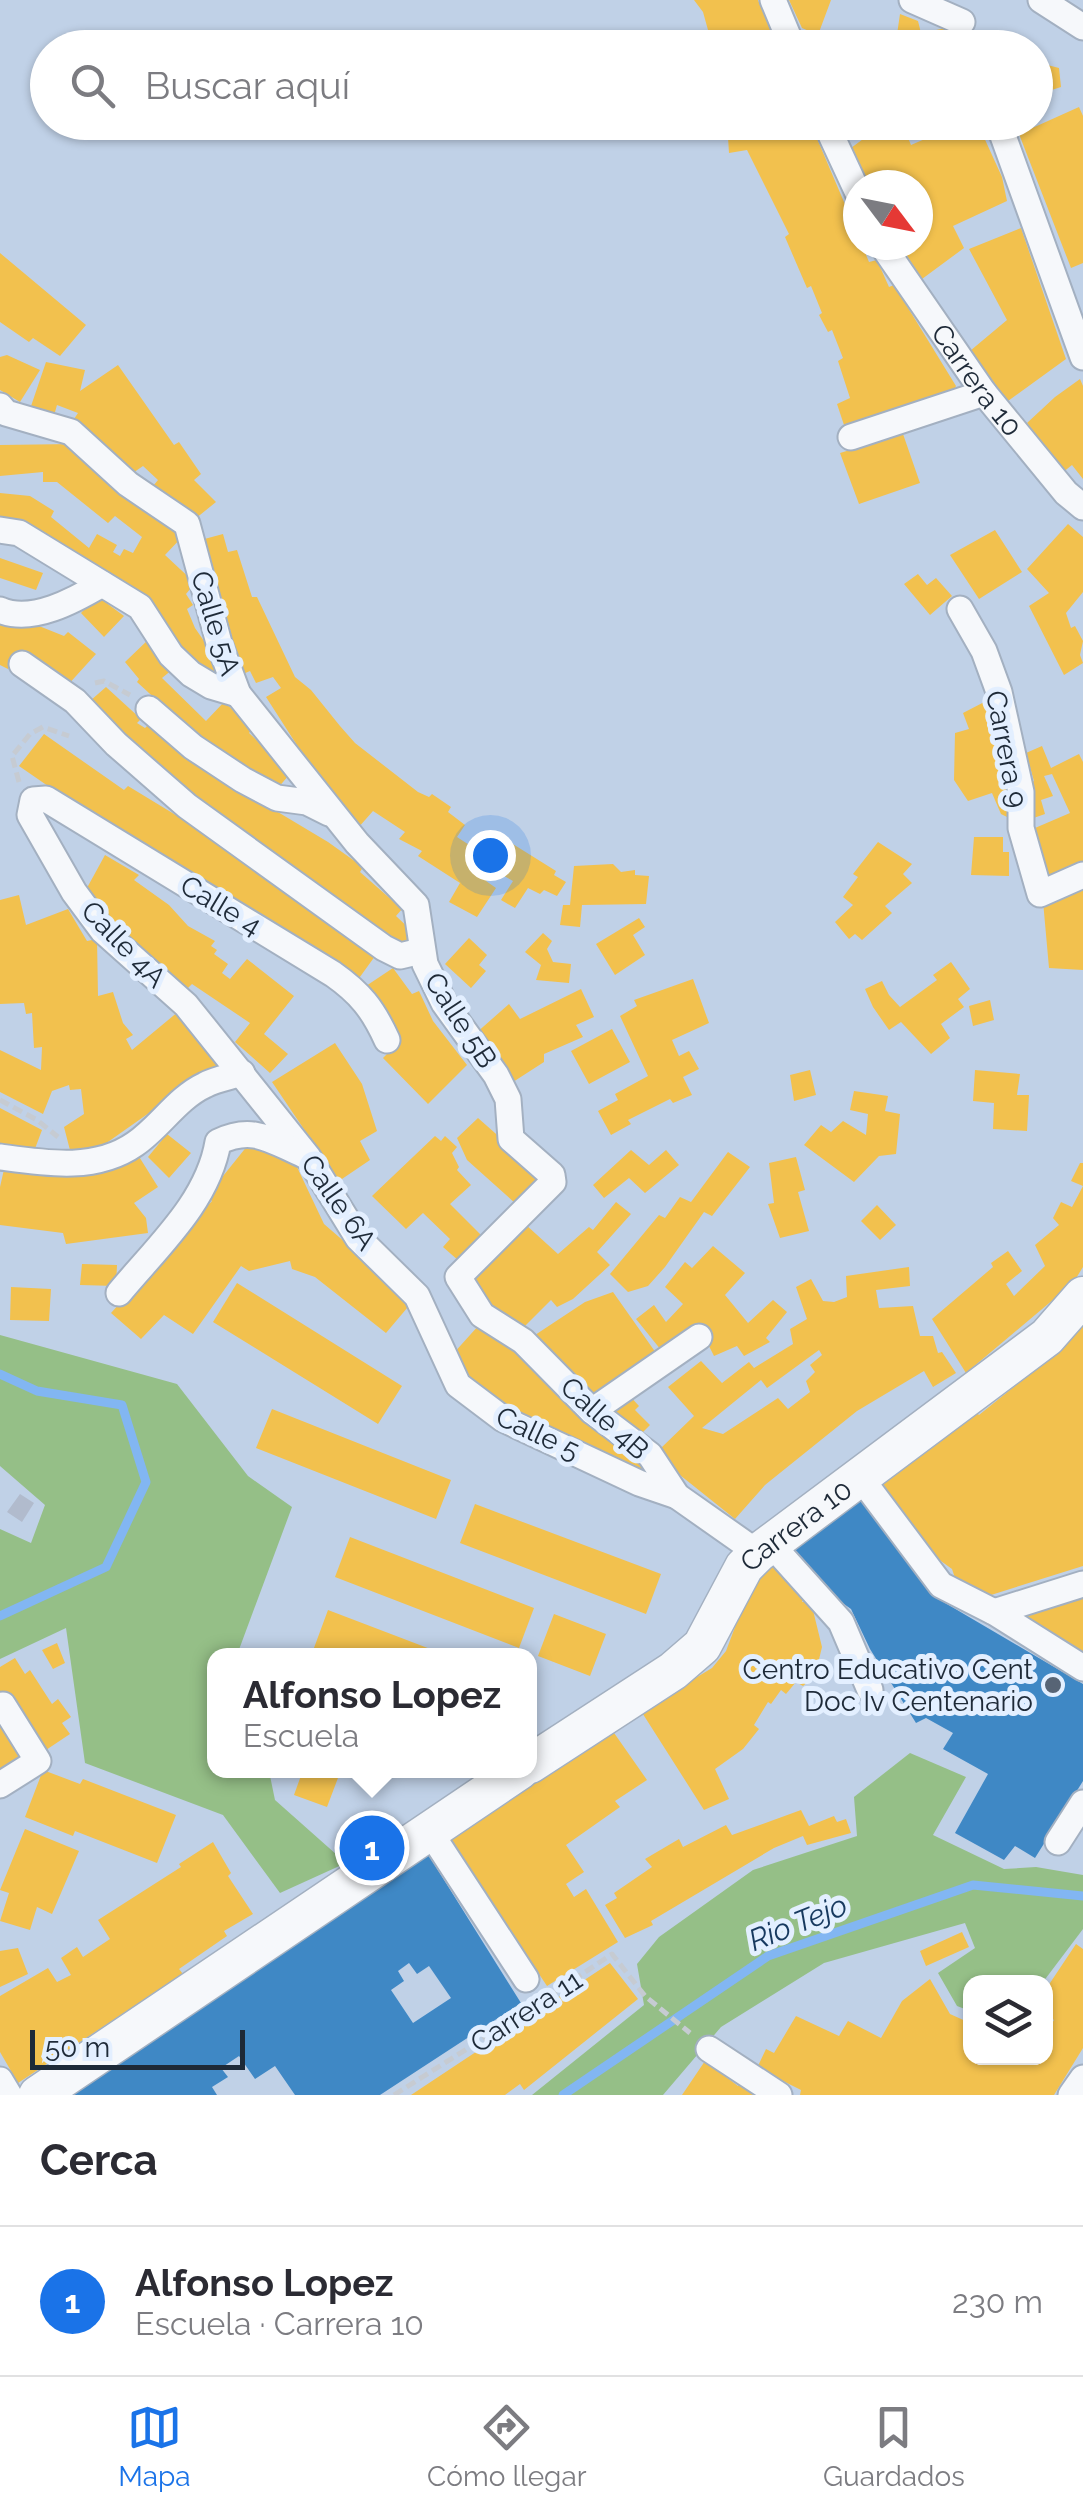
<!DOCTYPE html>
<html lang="es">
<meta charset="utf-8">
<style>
body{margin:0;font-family:Raleway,sans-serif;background:#f2f2f3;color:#2b2b33}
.controls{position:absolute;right:30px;bottom:30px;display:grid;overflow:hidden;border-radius:20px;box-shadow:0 2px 8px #0004}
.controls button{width:90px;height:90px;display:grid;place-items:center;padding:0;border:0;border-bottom:2px solid #e1e1e2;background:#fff;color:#2b2b33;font:50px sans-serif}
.compass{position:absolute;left:843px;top:170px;width:90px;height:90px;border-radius:50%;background:#fff;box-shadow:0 2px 8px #0004;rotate:122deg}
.scale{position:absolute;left:30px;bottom:25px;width:215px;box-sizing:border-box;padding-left:10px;border:5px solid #1e2a38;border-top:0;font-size:28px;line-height:35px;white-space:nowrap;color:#1e2a38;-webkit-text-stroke:8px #e3efff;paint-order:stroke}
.you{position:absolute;left:490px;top:855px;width:35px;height:35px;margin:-25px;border:8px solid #fff;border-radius:50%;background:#1a73e8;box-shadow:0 0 0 15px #1a73e833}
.badge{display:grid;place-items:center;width:65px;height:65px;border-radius:50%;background:#1a73e8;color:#fff;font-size:32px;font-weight:700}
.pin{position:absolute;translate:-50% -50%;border:5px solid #fff;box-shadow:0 2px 10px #0006}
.popup{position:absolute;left:207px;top:1648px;width:330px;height:130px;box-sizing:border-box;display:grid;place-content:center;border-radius:20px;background:#fff;filter:drop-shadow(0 2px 8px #0005);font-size:32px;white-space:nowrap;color:#7c7c81}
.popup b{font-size:38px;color:#2b2b33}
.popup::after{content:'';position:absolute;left:50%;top:100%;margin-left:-20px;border:20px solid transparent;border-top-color:#fff}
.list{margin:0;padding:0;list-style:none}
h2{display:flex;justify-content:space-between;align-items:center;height:130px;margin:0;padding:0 40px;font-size:42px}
h2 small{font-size:32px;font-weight:400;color:#7c7c81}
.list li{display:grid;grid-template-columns:65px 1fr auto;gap:30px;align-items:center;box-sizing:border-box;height:150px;padding:0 40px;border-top:2px solid #e1e1e2}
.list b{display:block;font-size:38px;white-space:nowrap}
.list p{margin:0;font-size:32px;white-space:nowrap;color:#7c7c81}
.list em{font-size:32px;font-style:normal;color:#7c7c81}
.icon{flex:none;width:55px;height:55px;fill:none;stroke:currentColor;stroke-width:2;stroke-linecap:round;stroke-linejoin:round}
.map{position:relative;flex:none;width:1083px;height:2095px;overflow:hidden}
.search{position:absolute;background:#fff;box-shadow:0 2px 8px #0004;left:30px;right:30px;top:30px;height:110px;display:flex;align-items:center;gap:25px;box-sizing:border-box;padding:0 35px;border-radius:55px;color:#7c7c81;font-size:38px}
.sheet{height:280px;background:#fff}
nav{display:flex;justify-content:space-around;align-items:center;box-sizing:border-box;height:140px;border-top:2px solid #e1e1e2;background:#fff;font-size:28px;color:#7c7c81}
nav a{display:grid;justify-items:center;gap:5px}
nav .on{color:#1a73e8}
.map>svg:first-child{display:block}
.forest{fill:#95bf87}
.homes{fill:#f2c14e;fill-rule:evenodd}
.schools{fill:#3f88c5;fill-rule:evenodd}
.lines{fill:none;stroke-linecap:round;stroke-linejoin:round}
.stream{stroke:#82b6f2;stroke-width:9}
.building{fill:#b1bbcd}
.street-casing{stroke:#a3b0c1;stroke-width:29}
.secondary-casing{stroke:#a3b0c1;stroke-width:41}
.path{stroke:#c6cbd2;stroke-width:5;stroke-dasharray:10 5;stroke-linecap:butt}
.street{stroke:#f6f8fb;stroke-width:25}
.secondary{stroke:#f6f8fb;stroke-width:38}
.poi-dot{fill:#576475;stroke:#e3efff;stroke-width:4}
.labels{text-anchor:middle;stroke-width:10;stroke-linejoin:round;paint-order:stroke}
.street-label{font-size:28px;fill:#1e2a38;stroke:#e3efff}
.poi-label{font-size:28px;fill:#1e2a38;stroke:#e3efff;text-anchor:end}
.water-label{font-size:30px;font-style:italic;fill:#17395f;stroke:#e3efff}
</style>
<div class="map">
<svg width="1083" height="2095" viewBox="0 0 1083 2095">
<rect width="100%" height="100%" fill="#c0d1e7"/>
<path class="forest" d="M0,1335L177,1384L248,1476L292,1507L237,1655L215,1656V1770L269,1771L275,1800L346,1863L280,1893L223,1815L85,1763L66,1628L0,1659V1529L31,1543L45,1505L0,1466Z
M910,1753L966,1777L933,1835L1004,1869L1036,1867L1083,1875V1929L1043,1982H970V2011L957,2006L938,1973L975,1948L965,1923L824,1963L721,2027L663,2095H532L644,2005L637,1964L659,1937L753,1870L857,1836L854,1797Z"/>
<path class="homes" d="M694,0H758L778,48H713L703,12Z
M789,0H831L818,35L802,28Z
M900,14L918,21L921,33L946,28L953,48H895Z
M1036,62L1059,68L1061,87L1036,95Z
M1079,107L1083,116V263L1071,268L1019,134Z
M727,122H810L858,235V245H862L869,262L877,260L889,287L894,285L956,386L952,393L845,428L837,404L850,398L838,361L843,358L832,330L828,332L819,315L822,313L811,286L807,288L785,237L789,234L747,150L729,153Z
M886,122H917L904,128L911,145L964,122H977L1002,177L1007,201L953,226L964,248L922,279L900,245H918V185H869L851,148Z
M1021,228L1066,359L1008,401L970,351L1007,320L969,249Z
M0,253L86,325L60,356L33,338L29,342L0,322Z
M7,355L40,370L20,402L0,390V357Z
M46,362L85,370L80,391L118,365L174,445L179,442L201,474L194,480L216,502L195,519L153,486L158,480L143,466L130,475L70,425L78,413L57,405L53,419L29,412Z
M1080,379L1083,386V479L1072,465L1062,473L1027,423L1055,397Z
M903,434L920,483L859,504L840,453Z
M73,444L183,536L165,555L195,583L186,594L193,605L187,609L195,628L204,641L208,642L226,683L184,656L140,600L0,524V493L30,496L54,511L51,517L89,548L97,534L117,545L113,552L120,556L124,549L133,553L142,537L115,516L108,523L57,482H43V472L0,476V445Z
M1068,524L1083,537V592L1066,613L1071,628L1075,626L1083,641L1080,655L1083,663L1064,675L1029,606L1049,593L1027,569Z
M995,530L1022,572L979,599L950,555Z
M223,534L228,552L237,550L252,597H257L295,677L311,690L340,726L355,743L418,792L429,797L432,794L451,807L448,812L465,825L457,837L486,856L500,836L556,871L554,875L566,882L557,896L544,890L540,894L528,888L515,908L501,900L513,881L493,870L486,881L496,888L477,917L449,902L460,883L418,856L422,851L399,839L405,832L373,811L358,828L296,759L302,753L266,697L281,688L273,677L256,683L250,671L243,674L226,640L232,637L220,593L214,594L197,541Z
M0,558L43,573L36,590L0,578Z
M918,574L927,585L936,578L952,596L930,615L904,584Z
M101,599L124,616L104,637L81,613L93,600Z
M9,614L64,636L68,632L96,654L66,687L19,652L8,669L0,665V620Z
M150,638L173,669L162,678L206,721L224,702L253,728L249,733L263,746L267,743L289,775L277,789L197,737L137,682L139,679L125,662Z
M106,687L141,719L137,723L145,728L152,721L184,750L181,754L328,842L363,867L360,872L402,909L396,916L414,933L401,950L184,793L90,701Z
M990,699L1017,822L1001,814L992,793L968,801L954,780L955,733L969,729L963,713Z
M44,734L124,790L128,786L179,817L182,814L378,952L357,981L148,855L19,766Z
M1042,746L1051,768L1079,754L1083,762V872L1043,887L1028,831L1070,813L1052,774L1044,776L1053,796L1041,800L1045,814L1025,821L1023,787L1034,781L1026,753Z
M974,837H1003V852H1009V876L971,875Z
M878,842L912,864L903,874L912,883L885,906L892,913L862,940L855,934L849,939L835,922L853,905L843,897L858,877L853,874Z
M105,855L139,875L134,880L169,905L188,926L215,941L211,946L217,950L214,954L228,964L222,973L230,979L247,959L294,996L264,1034L288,1054L270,1073L235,1042L250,1023L192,984L188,988L103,923L82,897Z
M613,864L621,872L635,870V875L649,876L646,904L582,905L580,927L560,925L563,905H570L574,866Z
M1083,884V970L1049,968L1043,901Z
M19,895L26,925L68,909L87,941L97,939L98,996L113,992L123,1023L133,1035L126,1039L132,1050L179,1011L225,1066L166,1101L105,1144L71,1154L64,1127L84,1114L81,1089L70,1090L69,1085L52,1091L43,1114L0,1092V1050L41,1070L42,1047L34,1048L32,1013L26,1014L24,1003L0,1004V900Z
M639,918L645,927L633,935L645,955L615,975L596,944Z
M543,933L552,941L547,949L553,962L571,964L569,983L536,980L541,965L525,952Z
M469,938L487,955L479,965L486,971L471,988L445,964Z
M951,962L970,989L958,999L964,1007L941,1024L950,1038L931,1054L901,1022L889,1030L873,1007L865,989L882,981L889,995L900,1007L937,980L933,975Z
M393,968L412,994L419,991L433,1021L467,1065L428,1104L383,1058L399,1042L366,986Z
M693,979L709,1023L672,1040L679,1056L689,1051L699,1069L683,1077L692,1095L673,1103L670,1099L628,1120L631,1124L611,1135L598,1111L618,1100L615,1094L648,1076L620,1016L637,1006L634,1000Z
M581,989L594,1017L576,1025L583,1037L544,1054V1062L513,1082L475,1034L509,1004L520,1019Z
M990,1000L994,1020L973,1026L969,1006Z
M612,1029L630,1062L589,1084L571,1051Z
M335,1043L362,1084L377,1131L360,1141L370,1160L339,1181L272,1082Z
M810,1070L816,1095L794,1101L790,1075Z
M975,1070L1020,1074L1017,1095H1029L1027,1131L993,1129L994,1103L973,1101Z
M854,1091L888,1096L885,1111L900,1114L896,1154L879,1156L854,1182L804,1145L821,1125L831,1132L843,1121L866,1135L868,1114L850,1110Z
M0,1108L42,1130L33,1154L0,1146Z
M478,1118L545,1177L516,1204L467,1160L457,1138Z
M167,1134L191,1153L169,1178L148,1157Z
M435,1136L441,1141L445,1136L457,1147L452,1153L459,1167L457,1170L471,1185L450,1204L483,1237L459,1261L443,1247L450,1239L423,1213L406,1229L372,1196Z
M252,1140L271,1154L297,1167L324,1224L413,1301L386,1333L315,1277L292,1269L290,1261L249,1271L241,1266L193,1334L164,1315L141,1339L111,1313L212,1201L207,1196Z
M631,1150L649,1165L666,1150L679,1165L645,1193L629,1178L604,1198L593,1185Z
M728,1152L750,1167L712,1216L704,1212L665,1267L648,1286L628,1292L610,1274L659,1215L665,1218L680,1197L691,1202Z
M138,1155L158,1187L134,1203L146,1218L148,1233L66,1244L63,1233L0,1225V1187L5,1165L57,1175L113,1169Z
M796,1157L805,1190L798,1192L809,1231L780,1238L768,1204L774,1203L769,1163Z
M1080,1163H1083V1267L1073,1283L966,1373L932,1319L993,1267L991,1263L1008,1251L1022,1271L1006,1284L1014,1296L1045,1266L1035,1245L1059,1225L1053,1218L1061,1202L1072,1207L1083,1186L1071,1181Z
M616,1202L631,1214L597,1252L610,1265L573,1299L557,1307L551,1300L520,1331L485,1309L466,1282L525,1224L558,1254L589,1227L593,1230Z
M877,1205L896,1225L880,1240L861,1221Z
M713,1246L745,1273L725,1295L748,1323L773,1300L787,1312L766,1338L770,1342L744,1356L737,1346L714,1356L700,1328L661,1350L636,1319L654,1305L666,1322L683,1304L665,1287L685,1262L692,1268Z
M82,1264L117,1265L116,1286L80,1285Z
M909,1267L910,1286L876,1290L879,1308L913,1306L920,1336H933L938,1353L942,1352L956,1373L933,1387L924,1371L857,1411L765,1485L735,1519L601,1412L626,1392L639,1406L635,1410L650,1425L641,1434L660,1449L694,1416L668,1387L701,1361L722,1383L749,1362L754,1368L793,1344L790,1329L807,1319L796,1287L811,1279L823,1301L834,1302L847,1297L846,1276ZM819,1350L822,1355L810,1365L815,1372L806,1381L810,1392L788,1409L778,1398L723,1434L702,1428L761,1380L767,1388Z
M237,1283L402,1386L378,1424L213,1322Z
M11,1287L51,1289L49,1321L10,1320Z
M613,1292L656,1353L587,1401L529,1339L585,1302Z
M1083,1320V1566L991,1595L957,1584L952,1569L909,1538L874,1487L976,1412L979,1415L1037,1368Z
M479,1325L520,1354L649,1470L641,1479L507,1411L484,1394L452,1355Z
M272,1409L451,1480L436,1519L256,1448Z
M475,1504L661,1574L646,1614L460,1543Z
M350,1537L534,1608L519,1648L335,1577Z
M769,1563L790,1580L788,1584L806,1594L802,1602H811L822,1647L815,1676L803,1686L796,1682L786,1694L781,1690L771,1704L768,1702L754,1725L759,1729L743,1749L715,1769L729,1799L704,1810L641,1711L712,1668L726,1651L752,1582Z
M1073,1593L1083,1599V1661L1015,1619L1054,1596L1066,1603Z
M328,1610L446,1655V1656H311Z
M554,1614L606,1634L590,1676L538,1656Z
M57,1643L65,1663L53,1669L42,1650Z
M15,1658L25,1674L30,1670L52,1704L58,1699L71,1717L62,1723L70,1734L46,1750L13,1699L0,1695V1667Z
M10,1720L28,1755L0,1769V1726Z
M612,1730L647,1780L615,1801L620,1807L566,1845L584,1872L566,1884L574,1897L586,1889L618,1942L547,1986L447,1836Z
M43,1770L80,1784L83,1779L176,1815L157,1863L75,1831L73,1836L25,1817Z
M303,1770H341L327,1807L294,1795Z
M801,1810L809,1826L834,1816L837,1822L846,1819L851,1833L807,1845L803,1836L774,1848L651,1921L653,1925L625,1938L605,1905L617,1898L614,1893L652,1867L645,1859L679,1839L683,1847L726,1825L732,1835Z
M25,1829L79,1851L52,1914L37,1907L30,1930L0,1921L9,1893L0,1890Z
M213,1842L231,1873L228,1876L253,1914L224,1931L227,1936L179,1969L183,1974L18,2083L0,2052V1996L48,1968L57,1982L71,1975L61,1958L77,1947L83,1957L110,1939L98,1920L181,1867L179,1864Z
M962,1932L969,1947L926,1966L920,1951Z
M1076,1944L1083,1949V2048L1054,2095H800L801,2090L757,2068L766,2049L774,2053L796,2016L839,2036L848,2021L881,2038L902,2001L930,1979L950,2014L970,2023V2058H1046V2033L1054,2020L1046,2014V1989Z
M18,1948L28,1974L0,1987V1951Z
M610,1963L638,1999L524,2090L520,2084L505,2095H411Z
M705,2061L738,2086L741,2082L761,2095H682Z"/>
<path class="schools" d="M861,1495L935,1597L1083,1684V1781L1035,1858L1015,1846L1004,1860L955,1833L988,1774L943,1749L953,1733L926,1718L916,1723L870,1649L851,1609L820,1587L787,1549Z
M426,1851L521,2003L380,2095H295L275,2066L255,2079L239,2056L221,2068L228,2077L212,2087L217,2095H59ZM409,1963L417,1974L429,1966L451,1998L413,2023L391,1990L404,1981L398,1971Z"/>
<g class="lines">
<path class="stream" d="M0,1374L37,1391L122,1405L146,1482L106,1567L0,1616
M563,2095L768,1956L973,1885L1083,1896"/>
</g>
<path class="building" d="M20,1494L34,1503L22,1522L7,1512Z"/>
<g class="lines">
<defs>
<g id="street">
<path d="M773,0L793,48"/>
<path d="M912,0L962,22"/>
<path d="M1041,0L1083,27"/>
<path d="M825,122L858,193"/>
<path d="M998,122L1083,357"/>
<path id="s1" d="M882,245L984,393L1066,493L1083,507"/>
<path d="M0,406L6,413L71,432L128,484L187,524L219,643L238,694L357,843L416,905L425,964L444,1003L496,1075L508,1099L511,1139L552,1175L553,1182L458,1277L482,1315L523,1341L592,1411L650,1455L677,1496L758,1553"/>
<path d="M851,437L984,393"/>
<path d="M0,530L19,533L140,607L171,655L191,674L211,686L238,694"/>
<path d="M960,609L984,651L999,692L1021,792V828L1040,894L1083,875"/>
<path d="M0,610C32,624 75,600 102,584"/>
<path d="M22,664L75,701L116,744L187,806L384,948L400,956L421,951"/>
<path d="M149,709L193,747L243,780L277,798L307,802L329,813"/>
<path d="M387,1040C373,1009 360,993 333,974L46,799L33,800L30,815L74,892L103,931L186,1005L308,1157L358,1238L417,1296L458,1385L503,1419L639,1483L677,1496"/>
<path d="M0,1157C44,1163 95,1172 135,1144C160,1127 177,1098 205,1085C216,1079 230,1077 242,1073"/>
<path d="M119,1293C157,1247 208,1202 218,1142C253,1125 270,1140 304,1155"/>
<path d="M592,1411L699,1337"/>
<path d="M860,1477L941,1585L994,1612L1083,1668"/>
<path d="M770,1543L841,1622L870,1690"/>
<path d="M994,1612L1083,1584"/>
<path d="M0,1785L38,1761L3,1705"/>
<path d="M430,1832L526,1979"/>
<path d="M1058,1842L1083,1803"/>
<path d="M709,2049L779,2095"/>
<path d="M0,2080L9,2095"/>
<path d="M1071,2095L1083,2078"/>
</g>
<g id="secondary">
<path id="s2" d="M530,1764L673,1671L702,1646L744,1567L758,1553L1047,1337L1083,1296"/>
<path d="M38,2095L520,1770"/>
</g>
</defs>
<use href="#street" class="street-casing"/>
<use href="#secondary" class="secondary-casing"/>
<path class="path" d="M95,683L104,681L130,695
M19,782L12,756L30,734L43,727L69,736
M0,1100L37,1120L58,1137
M548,1997L612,1954L645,1996L690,2033
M394,2095L535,2006"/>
<use href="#street" class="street"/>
<use href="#secondary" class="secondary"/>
</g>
<circle class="poi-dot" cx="1053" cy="1685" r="10"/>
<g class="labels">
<g class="street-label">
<text dy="10" stroke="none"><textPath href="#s1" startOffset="165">Carrera 10</textPath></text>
<text transform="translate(216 623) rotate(73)" y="10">Calle 5A</text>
<text transform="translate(1007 749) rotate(79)" y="10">Carrera 9</text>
<text transform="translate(221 905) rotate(31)" y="10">Calle 4</text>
<text transform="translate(124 944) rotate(46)" y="10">Calle 4A</text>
<text transform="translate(461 1020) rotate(57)" y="10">Calle 5B</text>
<text transform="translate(339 1202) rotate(55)" y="10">Calle 6A</text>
<text transform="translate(605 1418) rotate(42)" y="10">Calle 4B</text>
<text transform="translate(538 1433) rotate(25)" y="10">Calle 5</text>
<text dy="10" stroke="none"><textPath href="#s2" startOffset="365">Carrera 10</textPath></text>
<text transform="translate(526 2011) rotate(-33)" y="10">Carrera 11</text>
</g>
<g class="poi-label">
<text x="1033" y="1679">Centro Educativo Cent<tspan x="1033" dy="32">Doc Iv Centenario</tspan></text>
</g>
<g class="water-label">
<text transform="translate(798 1923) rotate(-22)" y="10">Rio Tejo</text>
</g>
</g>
</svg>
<div class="controls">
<button><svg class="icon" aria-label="layers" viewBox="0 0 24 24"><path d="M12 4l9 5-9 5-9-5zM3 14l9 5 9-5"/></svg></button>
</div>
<svg class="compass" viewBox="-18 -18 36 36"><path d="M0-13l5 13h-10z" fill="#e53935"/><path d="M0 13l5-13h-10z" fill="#7c7c81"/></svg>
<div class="scale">50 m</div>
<div class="you"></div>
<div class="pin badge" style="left:372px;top:1848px">1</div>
<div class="popup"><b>Alfonso Lopez</b>Escuela</div>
<div class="search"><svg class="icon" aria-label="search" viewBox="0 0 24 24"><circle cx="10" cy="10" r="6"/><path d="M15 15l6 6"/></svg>Buscar aquí</div>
</div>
<section class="sheet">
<h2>Cerca<small></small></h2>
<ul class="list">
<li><span class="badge">1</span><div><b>Alfonso Lopez</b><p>Escuela · Carrera 10</p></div><em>230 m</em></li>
</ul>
</section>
<nav>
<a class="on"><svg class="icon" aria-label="map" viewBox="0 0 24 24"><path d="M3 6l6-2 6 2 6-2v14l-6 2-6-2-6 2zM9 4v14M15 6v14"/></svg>Mapa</a>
<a><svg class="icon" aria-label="directions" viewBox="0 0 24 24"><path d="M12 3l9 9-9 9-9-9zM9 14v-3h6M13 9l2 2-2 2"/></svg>Cómo llegar</a>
<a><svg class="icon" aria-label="saved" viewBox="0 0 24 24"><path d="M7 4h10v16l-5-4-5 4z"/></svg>Guardados</a>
</nav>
